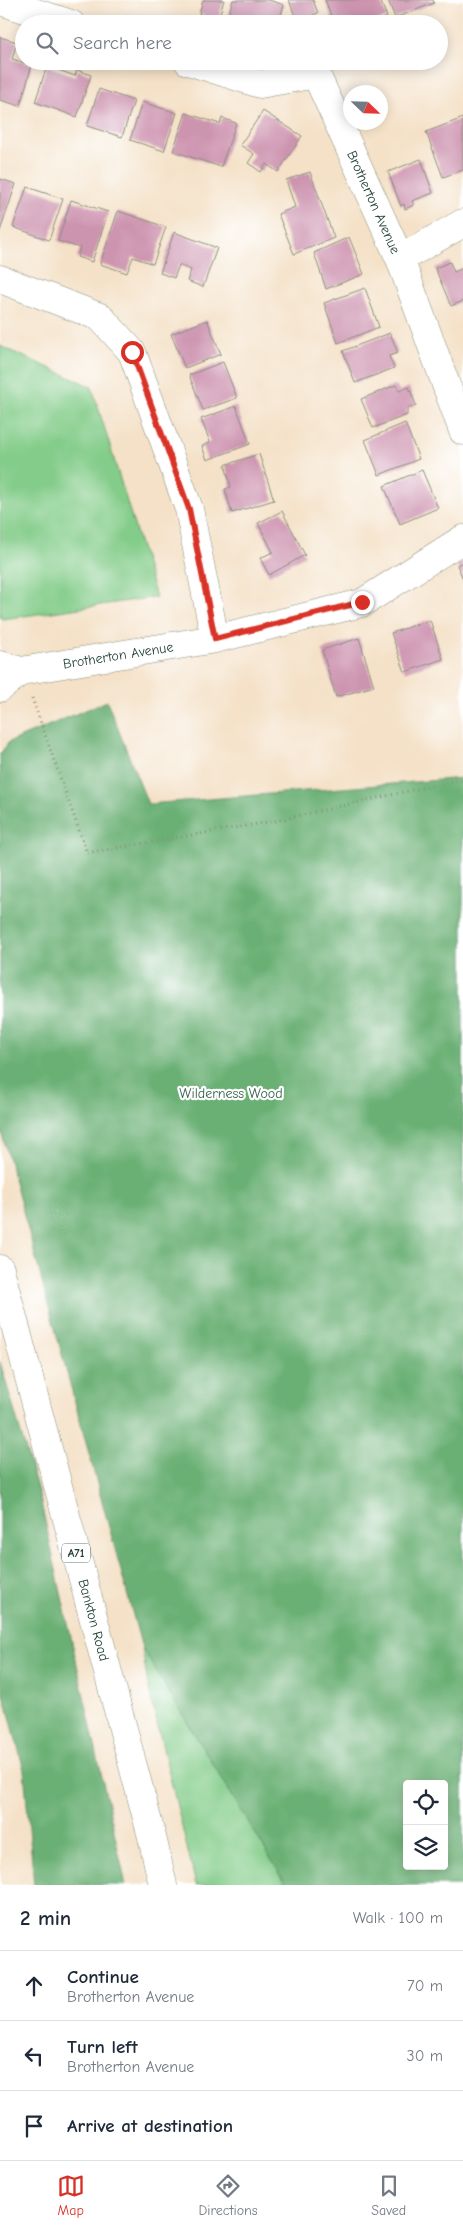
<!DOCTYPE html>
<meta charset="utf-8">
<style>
body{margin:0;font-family:"Comic Neue",sans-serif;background:#f6f6f7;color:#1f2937}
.controls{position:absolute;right:15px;bottom:15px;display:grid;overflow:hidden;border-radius:5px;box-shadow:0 2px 12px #0003}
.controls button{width:45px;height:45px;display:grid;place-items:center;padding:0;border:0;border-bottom:1px solid #e0e1e3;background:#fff;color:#1f2937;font:25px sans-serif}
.compass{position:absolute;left:343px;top:85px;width:45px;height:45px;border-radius:50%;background:#fff;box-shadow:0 2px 12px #0003;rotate:113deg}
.stop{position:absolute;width:15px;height:15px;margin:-11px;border:4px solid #d93025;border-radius:50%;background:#fff}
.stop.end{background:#d93025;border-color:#fff;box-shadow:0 1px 5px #0008}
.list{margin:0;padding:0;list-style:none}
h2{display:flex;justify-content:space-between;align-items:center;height:65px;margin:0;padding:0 20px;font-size:21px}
h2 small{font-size:16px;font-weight:400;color:#747a83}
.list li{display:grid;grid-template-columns:32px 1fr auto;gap:15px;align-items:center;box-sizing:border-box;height:70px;padding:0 20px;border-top:1px solid #e0e1e3}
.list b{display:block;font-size:19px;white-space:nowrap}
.list p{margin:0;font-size:16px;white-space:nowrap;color:#747a83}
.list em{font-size:16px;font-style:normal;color:#747a83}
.icon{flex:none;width:28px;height:28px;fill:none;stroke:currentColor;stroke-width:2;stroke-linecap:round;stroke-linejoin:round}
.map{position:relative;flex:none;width:463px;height:1885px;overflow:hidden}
.search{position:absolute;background:#fff;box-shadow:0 2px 12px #0003;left:15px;right:15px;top:15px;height:55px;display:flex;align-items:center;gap:12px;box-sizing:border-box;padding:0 18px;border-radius:28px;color:#747a83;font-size:19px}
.sheet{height:275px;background:#fff}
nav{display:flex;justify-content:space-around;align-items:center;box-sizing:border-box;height:70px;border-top:1px solid #e0e1e3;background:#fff;font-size:14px;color:#747a83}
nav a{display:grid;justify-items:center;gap:2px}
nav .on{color:#d93025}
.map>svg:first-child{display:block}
.green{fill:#83cc89;stroke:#51845e}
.forest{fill:#6ab075;stroke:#447654;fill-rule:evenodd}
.building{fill:#cd94b0}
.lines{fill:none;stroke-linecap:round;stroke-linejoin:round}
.street-casing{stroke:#8a8f7e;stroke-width:29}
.primary-casing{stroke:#8a8f7e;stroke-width:29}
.path{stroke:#8a8f7e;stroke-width:3;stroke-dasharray:1 4;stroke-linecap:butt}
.street{stroke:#fff;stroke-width:28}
.primary{stroke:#fff;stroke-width:28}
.route{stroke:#d93025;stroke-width:6}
.labels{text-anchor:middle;stroke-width:4.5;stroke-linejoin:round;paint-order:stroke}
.shield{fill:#fff;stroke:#627771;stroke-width:1}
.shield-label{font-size:12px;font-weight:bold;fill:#1f3d34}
.street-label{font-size:14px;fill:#1f3d34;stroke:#fff}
.park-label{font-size:14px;fill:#386149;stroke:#fff}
</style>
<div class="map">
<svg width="463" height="1885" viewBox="0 0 463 1885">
<rect width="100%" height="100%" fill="#fff"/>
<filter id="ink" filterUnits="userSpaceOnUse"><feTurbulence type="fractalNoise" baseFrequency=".02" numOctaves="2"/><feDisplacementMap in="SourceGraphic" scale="10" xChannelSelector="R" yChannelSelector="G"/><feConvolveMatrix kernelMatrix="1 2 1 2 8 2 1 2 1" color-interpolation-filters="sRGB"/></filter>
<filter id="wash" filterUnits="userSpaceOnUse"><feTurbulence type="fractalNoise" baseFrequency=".0096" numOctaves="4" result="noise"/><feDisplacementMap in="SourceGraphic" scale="20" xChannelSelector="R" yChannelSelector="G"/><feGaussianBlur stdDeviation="1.12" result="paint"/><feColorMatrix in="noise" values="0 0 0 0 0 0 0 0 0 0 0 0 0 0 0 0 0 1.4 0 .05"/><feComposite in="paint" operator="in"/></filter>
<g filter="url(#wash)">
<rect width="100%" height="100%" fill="#f4e1c7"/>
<path class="green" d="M0,346L92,387L156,597L3,619L0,618Z
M142,1648L287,1885H196L149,1690Z"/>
<path class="forest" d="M107,701L148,804L463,778V1885H287L142,1648L0,1127V754L9,742ZM407,1784H444V1866H407Z
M0,1362L40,1498L126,1885H34L24,1770L0,1679Z"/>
<g id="blocks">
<path class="building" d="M203,0H224L218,20L199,14Z
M233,0H269L284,5L278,24H225Z
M289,0H313L318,13L297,22Z
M325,0H380L387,17L371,24H364L361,21L354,24H334Z
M388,0H433L434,3L395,18Z
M0,37L17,42L12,59L32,65L20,106L0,100Z
M47,66L75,76L77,70L91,75L77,117L35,102Z
M99,89L134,101L122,137L87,126Z
M142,102L177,113L164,151L130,140Z
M263,111L302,136L278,172L266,164L261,172L248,163L254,154L240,145Z
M186,113L220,124L222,118L236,123L221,167L173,151Z
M463,118V170L443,177L426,132Z
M421,159L433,193L412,201L414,205L405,209L404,204L401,206L388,172Z
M310,172L334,238L294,254L278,214L295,207L286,180Z
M0,179L16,184L0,231Z
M27,187L63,199L49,240L13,227Z
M71,200L108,212L92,262L77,257L80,248L58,241Z
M118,211L166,227L153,264L133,257L127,273L100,264Z
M174,232L217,248L203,287L187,281L191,270L179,265L174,278L160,273Z
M349,237L364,274L326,289L314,253Z
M450,262L454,272L463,268V301L451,306L435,268Z
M365,288L379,327L338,343L324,303Z
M207,320L221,354L185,368L171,334Z
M390,333L398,353L389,356L394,368L355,383L343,351Z
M223,362L237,398L203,410L189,375Z
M396,385L399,391L409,387L416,405L407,409V415L373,428L361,399Z
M236,406L250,444L207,460L202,446L210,442L201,419Z
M405,423L419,459L379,475L365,440Z
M259,454L274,500L232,513L225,489L231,487L225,465Z
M422,470L438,508L400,524L384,486Z
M282,511L305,555L269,575L260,558L273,552L258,523Z
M463,562V579L457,565Z
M430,620L443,659L405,672L391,633Z
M359,638L374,686L336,697L322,650Z"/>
</g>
</g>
<g filter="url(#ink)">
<use href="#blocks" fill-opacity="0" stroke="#8a8f7e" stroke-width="1"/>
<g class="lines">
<defs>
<path id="street" d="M0,1L71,24
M188,61L260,84L316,74L400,259L463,431
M400,259L463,223
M0,279L100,317L132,352L189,509L215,639
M0,665L21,671L215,639L362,603L463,539
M0,688L21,671"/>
<path id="primary" d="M0,1269L152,1837L163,1885"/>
</defs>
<use href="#street" class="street-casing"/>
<use href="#primary" class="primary-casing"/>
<path class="path" d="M32,698L87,853L275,821L457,780L463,781"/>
<use href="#street" class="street"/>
<use href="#primary" class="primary"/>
</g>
</g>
<g class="lines" filter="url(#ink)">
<path class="route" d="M132,352L189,509L215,639L362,602"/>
</g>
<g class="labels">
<rect class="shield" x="62" y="1543.5" width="28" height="19" rx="4"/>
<g class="shield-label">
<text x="76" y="1557">A71</text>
</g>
<g class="street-label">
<text transform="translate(374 202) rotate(66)" y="5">Brotherton Avenue</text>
<text transform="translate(118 655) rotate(-9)" y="5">Brotherton Avenue</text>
<text transform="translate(94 1620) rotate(75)" y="5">Bankton Road</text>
</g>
<g class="park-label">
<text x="231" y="1098">Wilderness Wood</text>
</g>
</g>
</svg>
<div class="controls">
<button><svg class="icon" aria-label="locate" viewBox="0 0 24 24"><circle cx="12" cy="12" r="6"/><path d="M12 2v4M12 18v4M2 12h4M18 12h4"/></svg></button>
<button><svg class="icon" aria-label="layers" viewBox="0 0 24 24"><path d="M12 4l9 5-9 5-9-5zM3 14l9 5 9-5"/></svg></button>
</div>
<svg class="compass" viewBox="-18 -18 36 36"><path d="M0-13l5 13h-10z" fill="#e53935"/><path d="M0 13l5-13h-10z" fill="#747a83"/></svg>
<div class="stop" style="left:132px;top:352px"></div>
<div class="stop end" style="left:362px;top:602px"></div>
<div class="search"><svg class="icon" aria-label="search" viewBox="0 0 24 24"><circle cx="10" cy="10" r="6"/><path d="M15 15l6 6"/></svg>Search here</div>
</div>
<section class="sheet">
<h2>2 min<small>Walk · 100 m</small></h2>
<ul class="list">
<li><svg class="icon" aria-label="ahead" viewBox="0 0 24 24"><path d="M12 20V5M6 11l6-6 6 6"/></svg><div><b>Continue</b><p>Brotherton Avenue</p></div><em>70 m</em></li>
<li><svg class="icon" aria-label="left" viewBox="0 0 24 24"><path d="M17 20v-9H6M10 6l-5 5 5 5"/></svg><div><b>Turn left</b><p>Brotherton Avenue</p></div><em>30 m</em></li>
<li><svg class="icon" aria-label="arrive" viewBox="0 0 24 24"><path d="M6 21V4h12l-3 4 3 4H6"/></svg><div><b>Arrive at destination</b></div></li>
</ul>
</section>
<nav>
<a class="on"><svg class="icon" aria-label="map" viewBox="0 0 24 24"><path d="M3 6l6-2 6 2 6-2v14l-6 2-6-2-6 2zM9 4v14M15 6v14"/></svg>Map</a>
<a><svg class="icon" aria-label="directions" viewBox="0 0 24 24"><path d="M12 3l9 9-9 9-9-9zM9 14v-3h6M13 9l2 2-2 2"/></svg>Directions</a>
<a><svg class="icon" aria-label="saved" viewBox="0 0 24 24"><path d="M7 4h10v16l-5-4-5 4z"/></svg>Saved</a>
</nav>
